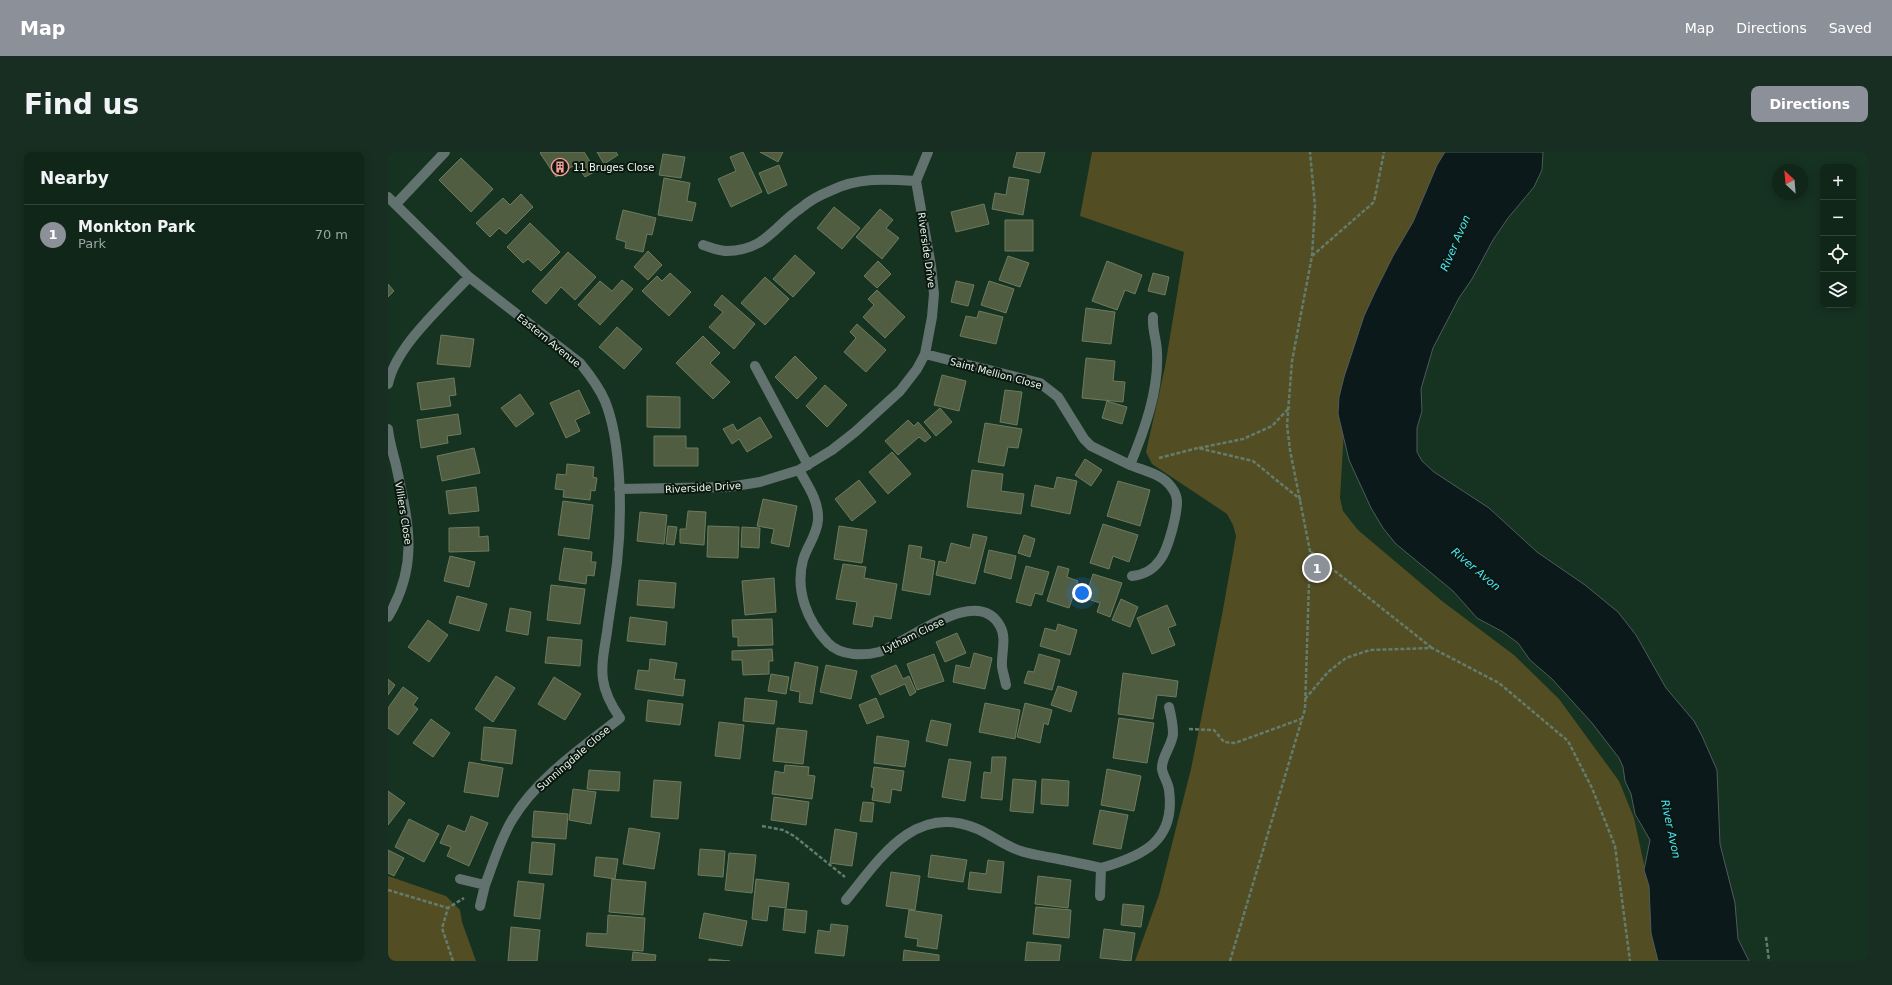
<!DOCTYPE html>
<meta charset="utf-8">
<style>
body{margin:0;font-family:"DejaVu Sans",sans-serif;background:#192e22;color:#f1f3f6}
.controls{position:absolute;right:12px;top:12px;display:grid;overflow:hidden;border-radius:8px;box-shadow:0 2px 10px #0003}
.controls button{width:36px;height:36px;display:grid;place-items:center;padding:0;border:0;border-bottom:1px solid #304338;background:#102619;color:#f1f3f6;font:20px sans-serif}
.compass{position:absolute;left:1384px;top:12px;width:36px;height:36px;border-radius:50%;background:#102619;box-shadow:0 2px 10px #0003;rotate:334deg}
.you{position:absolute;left:694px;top:441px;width:14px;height:14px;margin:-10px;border:3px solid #fff;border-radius:50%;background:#1a73e8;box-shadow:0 0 0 6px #1a73e833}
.badge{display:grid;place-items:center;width:26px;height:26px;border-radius:50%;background:#8c9099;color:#fff;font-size:13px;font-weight:700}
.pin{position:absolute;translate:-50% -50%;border:2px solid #fff;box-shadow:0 1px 4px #0006}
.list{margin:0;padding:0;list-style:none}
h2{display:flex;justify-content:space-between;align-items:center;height:52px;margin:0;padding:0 16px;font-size:17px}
h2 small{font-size:13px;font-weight:400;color:#9ca5a2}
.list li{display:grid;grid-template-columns:26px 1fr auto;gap:12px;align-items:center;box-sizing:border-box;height:60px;padding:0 16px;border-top:1px solid #304338}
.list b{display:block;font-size:15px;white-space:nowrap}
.list p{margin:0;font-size:13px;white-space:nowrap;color:#9ca5a2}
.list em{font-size:13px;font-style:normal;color:#9ca5a2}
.icon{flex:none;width:22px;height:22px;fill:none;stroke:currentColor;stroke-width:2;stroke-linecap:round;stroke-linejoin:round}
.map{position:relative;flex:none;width:1480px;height:809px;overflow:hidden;border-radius:8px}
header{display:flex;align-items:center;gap:24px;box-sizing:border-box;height:56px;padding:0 20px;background:#8c9099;color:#fff}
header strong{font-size:19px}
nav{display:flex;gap:22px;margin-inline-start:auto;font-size:14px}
.intro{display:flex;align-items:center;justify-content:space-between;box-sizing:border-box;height:96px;padding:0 24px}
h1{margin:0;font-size:28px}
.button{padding:10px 18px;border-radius:8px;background:#8c9099;color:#fff;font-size:14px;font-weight:700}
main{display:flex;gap:24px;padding:0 24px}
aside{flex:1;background:#102619;border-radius:8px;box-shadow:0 2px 10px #0003}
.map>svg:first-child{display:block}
.green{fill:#534d23}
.water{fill:#0b191b;stroke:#4e5c5a}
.building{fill:#505d41;stroke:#6d7b5e}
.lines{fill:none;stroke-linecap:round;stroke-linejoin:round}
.path{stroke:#647c6c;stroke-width:2.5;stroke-dasharray:4 2;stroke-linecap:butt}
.minor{stroke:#62736f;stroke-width:10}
.labels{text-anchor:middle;stroke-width:4;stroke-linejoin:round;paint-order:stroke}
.poi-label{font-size:10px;fill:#e9faee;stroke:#0b170f;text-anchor:start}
.street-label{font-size:10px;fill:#e9faee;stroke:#0b170f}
.water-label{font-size:11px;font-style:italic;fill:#4ce7fa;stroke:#0b170f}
</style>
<header>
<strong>Map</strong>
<nav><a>Map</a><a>Directions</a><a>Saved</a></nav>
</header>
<div class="intro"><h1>Find us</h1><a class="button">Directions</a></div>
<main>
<aside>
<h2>Nearby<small></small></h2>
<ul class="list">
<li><span class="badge">1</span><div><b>Monkton Park</b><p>Park</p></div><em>70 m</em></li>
</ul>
</aside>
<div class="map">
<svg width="1480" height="809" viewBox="0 0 1480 809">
<rect width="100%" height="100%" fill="#163221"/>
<path class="green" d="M704,0H1071L957,260L952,346L955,359L970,378L1054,449L1126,503L1171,547L1231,629L1246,666L1262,740L1270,809H747L771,743L803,617L834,463L848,384L845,373L839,362L764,312L758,300L777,215L796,100L692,64Z
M0,724L58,744L72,758L74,770L88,809H0Z"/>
<path class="water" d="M1057,0H1155L1154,18L1146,35L1120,66L1105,88L1084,127L1071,146L1045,196L1033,237L1034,259L1029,276V300L1034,309L1046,320L1101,356L1149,400L1197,433L1230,460L1248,483L1278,536L1306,569L1314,584L1329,618L1332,692L1347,751L1350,787L1361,809H1270L1263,781L1261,734L1256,718L1262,688L1247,662L1243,642L1237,629L1235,615L1231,606L1204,571L1164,527L1142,508L1130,491L1115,480L1089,466L1065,439L1008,392L995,376L983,356L961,308L950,262L951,245L956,225L976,164L988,138L1005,104L1025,70L1049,13Z"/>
<path class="building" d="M153,0H196L208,19L197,25L188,12L168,25L152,1Z
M209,0H228L230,3L216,12Z
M355,0L374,40L343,55L330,27L348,19L342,5Z
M372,0H395L390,10Z
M629,0H657L652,21L625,15Z
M275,2L297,5L293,26L271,23Z
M73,6L105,37L83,60L51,28Z
M391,13L399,33L380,42L371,21Z
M621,25L641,28L635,63L604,57L607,41L618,43Z
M276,26L302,31L299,49L308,51L304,69L270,63Z
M133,42L145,55L118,82L111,76L102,85L88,71L115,46L122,53Z
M596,52L601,72L568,80L563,60Z
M446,55L472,76L454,97L429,76Z
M492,57L505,68L498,76L511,86L494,107L468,85Z
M235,58L268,66L264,83L259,82L255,100L237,96L238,90L228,87Z
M617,68H645V99H617Z
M142,71L172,100L153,119L140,107L135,111L119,95Z
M260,99L274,113L260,128L246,115Z
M180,100L208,125L187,148L173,135L158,152L144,139Z
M407,103L427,121L405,145L385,127Z
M620,104L641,111L632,135L611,128Z
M490,109L503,122L489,136L476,124Z
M719,109L754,123L747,142L737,138L729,158L704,149Z
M282,121L303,140L281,164L254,139L269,124L274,129Z
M765,121L781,125L777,143L760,139Z
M377,125L401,147L377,173L353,151Z
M234,128L245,137L212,173L190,153L212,129L224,139Z
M568,129L586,133L580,154L563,150Z
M601,129L626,137L618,161L593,153Z
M0,132L6,139L0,145Z
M489,138L517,165L497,186L475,165L486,153L480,147Z
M334,143L367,172L346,197L321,175L335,160L326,153Z
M698,156L727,160L723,192L694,189Z
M591,159L615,165L608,192L572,184L578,164L589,166Z
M469,172L498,198L478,220L456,200L468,186L462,180Z
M229,175L254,197L236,217L211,195Z
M53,183L86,187L82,215L49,212Z
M315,184L332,201L322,211L342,230L325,247L288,211Z
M407,204L429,226L409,247L387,225Z
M698,206L727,209L725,229L737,230L735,250L694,246Z
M554,223L578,229L571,259L546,253Z
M66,226L68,243L61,244L63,254L33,258L29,231Z
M437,233L459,253L439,275L418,254Z
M191,238L202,261L187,268L192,279L178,286L162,251Z
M617,238L634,240L629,273L612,270Z
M132,242L146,262L128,275L113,256Z
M259,244L292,245V276L259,275Z
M719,249L739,255L734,272L714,266Z
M552,256L564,270L548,284L536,270Z
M70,262L73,282L59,284L60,291L33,296L29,268Z
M372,265L384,285L359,300L351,287L344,292L335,277L345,272L349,279Z
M520,268L526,274L530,270L543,285L537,290L531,285L510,303L497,289Z
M597,271L634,277L630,296L620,295L616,314L590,310Z
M266,284H298V296H310V314H266Z
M86,296L92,321L54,329L49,304Z
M504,300L523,322L500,342L481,320Z
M697,307L714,318L703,334L687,323Z
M179,312L206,315L205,325L209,326L207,339L203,338L202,348L175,345L176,338L167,337L169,322L178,323Z
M584,318L615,322L613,339L636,342L633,362L579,355Z
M669,325L689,329L682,362L643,354L647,333L666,337Z
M471,328L488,350L464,369L447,347Z
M730,329L762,338L752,374L719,364Z
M88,335L91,359L61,362L58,339Z
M375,347L409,354L401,395L383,391L386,377L369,374Z
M175,349L205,353L201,387L170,383Z
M300,359L318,360L316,393L292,391V377H298Z
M252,360L279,363L276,392L249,389Z
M715,372L750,383L741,410L725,404L721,417L702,411Z
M280,374L289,375L286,393L278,392Z
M320,374L351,375L350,406L319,405Z
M451,374L479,378L474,411L446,407Z
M91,375V385L100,384L101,399L61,400V376Z
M354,375L372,376L371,396L353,395Z
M585,382L599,385L587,432L548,423L551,409L558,411L563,391L582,396Z
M636,383L647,387L642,405L630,401Z
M521,393L534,395L532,406L547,409L542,443L514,438Z
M176,396L204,400L203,410H208L206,424L199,423L198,432L171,428Z
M601,398L628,404L623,427L596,420Z
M62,404L87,410L81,435L56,429Z
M455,412L478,415L476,426L509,432L503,467L486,464L484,475L465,472L469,450L448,447Z
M638,414L661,420L654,443L647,441L643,454L628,450Z
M670,414L681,417L679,425L690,429L681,456L659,449Z
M705,422L734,431L722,465L709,460L712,451L697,446Z
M386,426L388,460L357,463L354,429Z
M251,428L288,431L286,456L249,453Z
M163,433L197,437L192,472L159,468Z
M69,444L99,452L91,479L61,471Z
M733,447L750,455L742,475L724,468Z
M779,453L788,473L780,476L787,493L764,502L749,466Z
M122,456L143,460L140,483L118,479Z
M242,465L279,470L277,493L239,489Z
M384,467L385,493L350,494V485H345L344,468Z
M40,468L60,483L41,510L20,495Z
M670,472L689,478L682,503L652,494L657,476L668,479Z
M569,481L578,501L557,510L548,490Z
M160,485L194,488L192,514L157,511Z
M384,497L385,509H381V522L355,523L354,508H344V499Z
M586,501L604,506L597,537L565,530L568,513L582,516Z
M546,502L556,529L529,538L519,512Z
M651,502L672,508L664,538L636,531L640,519L646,520Z
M262,507L289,511L286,527L297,528L295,544L247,537L250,518L261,519Z
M407,510L430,515L424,552L411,550L412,540L402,538Z
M438,513L469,519L463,547L432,540Z
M508,513L515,527L521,524L528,540L522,544L517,532L492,543L483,524Z
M735,521L790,529L788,545L769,543L765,567L730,562Z
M383,522L401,525L398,542L380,539Z
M108,524L127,536L105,570L87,557Z
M166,525L193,542L177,568L150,552Z
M0,527L7,533L0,543Z
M670,534L689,540L683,560L663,553Z
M15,535L30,546L25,553L30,557L10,583L0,576V556Z
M357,546L389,549L386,572L355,569Z
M488,546L496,565L479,572L471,553Z
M260,548L295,552L292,573L258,569Z
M597,551L632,558L627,587L591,580Z
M637,551L664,558L660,573L656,571L652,591L629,585Z
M731,566L766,571L759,611L725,606Z
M43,567L62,581L45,605L25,591Z
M543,568L563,572L559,594L538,589Z
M331,570L356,573L352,607L327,604Z
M96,575L128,578L124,612L93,608Z
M389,576L419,579L415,612L385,609Z
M489,584L521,589L517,615L486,611Z
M604,605H618L614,648L593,646L596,620L603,621Z
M561,607L583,610L577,649L554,645Z
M81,610L115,616L110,645L76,640Z
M397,613L421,615L420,623L427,624L424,647L384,642L387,619L396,621Z
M486,615L516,619L513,639L504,637L502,651L484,648L486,636L483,635Z
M719,617L753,624L746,659L713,653Z
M201,618L232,620L231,639L199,637Z
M625,627L648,629L645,661L622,659Z
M654,627L681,629L680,654L653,652Z
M266,628L293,630L290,667L263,665Z
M185,637L208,640L203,672L181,668Z
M0,639L17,651L0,673Z
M386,645L421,650L418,673L383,668Z
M475,650L486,651L484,670L472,669Z
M712,658L740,663L733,697L705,692Z
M146,659L180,662L178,687L144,685Z
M83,664L100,671L81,714L59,704L63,695L52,691L60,673L77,680Z
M21,667L51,682L36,710L7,695Z
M241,676L272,681L266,717L235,712Z
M447,677L469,681L464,714L442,711Z
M144,690L167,692L164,723L141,721Z
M312,697L337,699L335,725L310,723Z
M0,698L16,706L6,724L0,721Z
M341,701L368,703L364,741L337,738Z
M543,703L579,708L575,730L540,725Z
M208,705L230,707L227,727L206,724Z
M600,708L616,710L613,741L580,737L582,720L598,722Z
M503,720L532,724L527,758L498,754Z
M650,724L683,728L680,756L647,752Z
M224,727L258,730L255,763L221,760Z
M368,727L401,731L398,756L381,754L379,769L364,767Z
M130,729L156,732L152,767L126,764Z
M735,752L756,754L753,775L733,773Z
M648,755L683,758L681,786L645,782Z
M397,757L419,759L417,781L395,778Z
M521,758L554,763L549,797L529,794L530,787L517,785Z
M316,761L359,769L354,794L311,786Z
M220,763L257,766L255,799L198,794L199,781L219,782Z
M443,772L460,774L456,804L427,801L430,778L442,780Z
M123,775L152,778L149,809H120Z
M716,777L747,781L743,809L712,806Z
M639,790L673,793L671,809H637Z
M516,798L551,803V809H515Z
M245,800L268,803L267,809H244Z
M321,807L342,809H321Z"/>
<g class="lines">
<path class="path" d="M924,104L986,50L996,0
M811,296L855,287L884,274L902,255
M771,306L810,296L865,309L913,348
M923,400L1044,496
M917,547L940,520L958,506L982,498L1044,496L1111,531L1180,589L1204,636L1227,694L1242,809
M801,577L826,578L836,590L847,591L913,567
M374,674L395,678L406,684L457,725
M0,738L60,756
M1378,785L1381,809
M65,809L54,776L60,756L76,746
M842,809L917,557L922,399L902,298L899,273L904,209L924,104L927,54L922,0"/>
<path class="minor" d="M0,45L81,125L192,211C201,222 211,235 217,249C234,291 234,366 229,411C226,434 222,457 219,480C213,517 209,533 232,566C194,596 149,626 124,668C112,688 105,712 97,733
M8,52L57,0
M315,93C322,95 331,99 339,99C378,98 385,75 413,56C421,49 432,43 442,39C469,25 499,27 528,29
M537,202L652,231L670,245L696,287L703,294L742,313
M367,214L420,313
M0,232C8,194 54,154 81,125
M0,277C1,289 5,301 8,313C20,370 32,411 0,465
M411,318C420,334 431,349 430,368C429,383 419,394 415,408C407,438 419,469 440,491C453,504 475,504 491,500C520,491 589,431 612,474C619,486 613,501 614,515C615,521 617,527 618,533
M231,337L341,335L372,330L411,318L444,298L467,280L512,239L529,217L537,202L544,165L546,142L543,114L528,29L540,0
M744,424C755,423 765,418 772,408C780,398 789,363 789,350C789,345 787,340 784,336C775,322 756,319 742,313C756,279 771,239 769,201C769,188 764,179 765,165
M713,716C755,704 788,689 781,638C780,630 775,624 774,617C773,605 784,594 785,582C785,573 783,563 781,555
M72,727L97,733L92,754
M458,748C491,708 526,651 587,676C603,682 616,694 633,699C641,702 651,703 659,705C677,708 695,712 713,716L712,744"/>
</g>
<defs>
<symbol id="building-ring" viewBox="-11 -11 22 22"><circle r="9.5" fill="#0b170f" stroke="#f59c95" stroke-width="1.5"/><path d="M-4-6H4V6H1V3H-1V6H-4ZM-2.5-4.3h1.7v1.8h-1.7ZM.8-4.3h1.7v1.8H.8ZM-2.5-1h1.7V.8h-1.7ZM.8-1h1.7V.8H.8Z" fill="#f59c95"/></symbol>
</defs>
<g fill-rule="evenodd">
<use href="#building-ring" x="162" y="5" width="20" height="20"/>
</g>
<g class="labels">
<g class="poi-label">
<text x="185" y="19">11 Bruges Close</text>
</g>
<g class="street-label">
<text transform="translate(539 98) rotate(82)" y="4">Riverside Drive</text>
<text transform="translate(161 188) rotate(39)" y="4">Eastern Avenue</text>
<text transform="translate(608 221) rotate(15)" y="4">Saint Mellion Close</text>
<text transform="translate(315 335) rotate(-3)" y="4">Riverside Drive</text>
<text transform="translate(16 361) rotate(81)" y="4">Villiers Close</text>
<text transform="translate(525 483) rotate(-26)" y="4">Lytham Close</text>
<text transform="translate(185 606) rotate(-41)" y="4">Sunningdale Close</text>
</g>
<g class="water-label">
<text transform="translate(1067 91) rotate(-67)" y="4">River Avon</text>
<text transform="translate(1088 417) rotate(40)" y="4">River Avon</text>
<text transform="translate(1283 677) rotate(78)" y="4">River Avon</text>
</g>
</g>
</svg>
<div class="controls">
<button>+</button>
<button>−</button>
<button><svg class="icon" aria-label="locate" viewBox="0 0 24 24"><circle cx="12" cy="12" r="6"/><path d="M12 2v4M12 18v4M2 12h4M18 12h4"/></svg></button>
<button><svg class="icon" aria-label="layers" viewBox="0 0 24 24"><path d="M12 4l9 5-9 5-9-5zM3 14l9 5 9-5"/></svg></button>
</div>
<svg class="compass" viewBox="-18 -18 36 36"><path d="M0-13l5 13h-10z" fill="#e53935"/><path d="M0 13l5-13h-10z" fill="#9ca5a2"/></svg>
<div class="you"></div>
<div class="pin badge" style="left:929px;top:416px">1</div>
</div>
</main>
